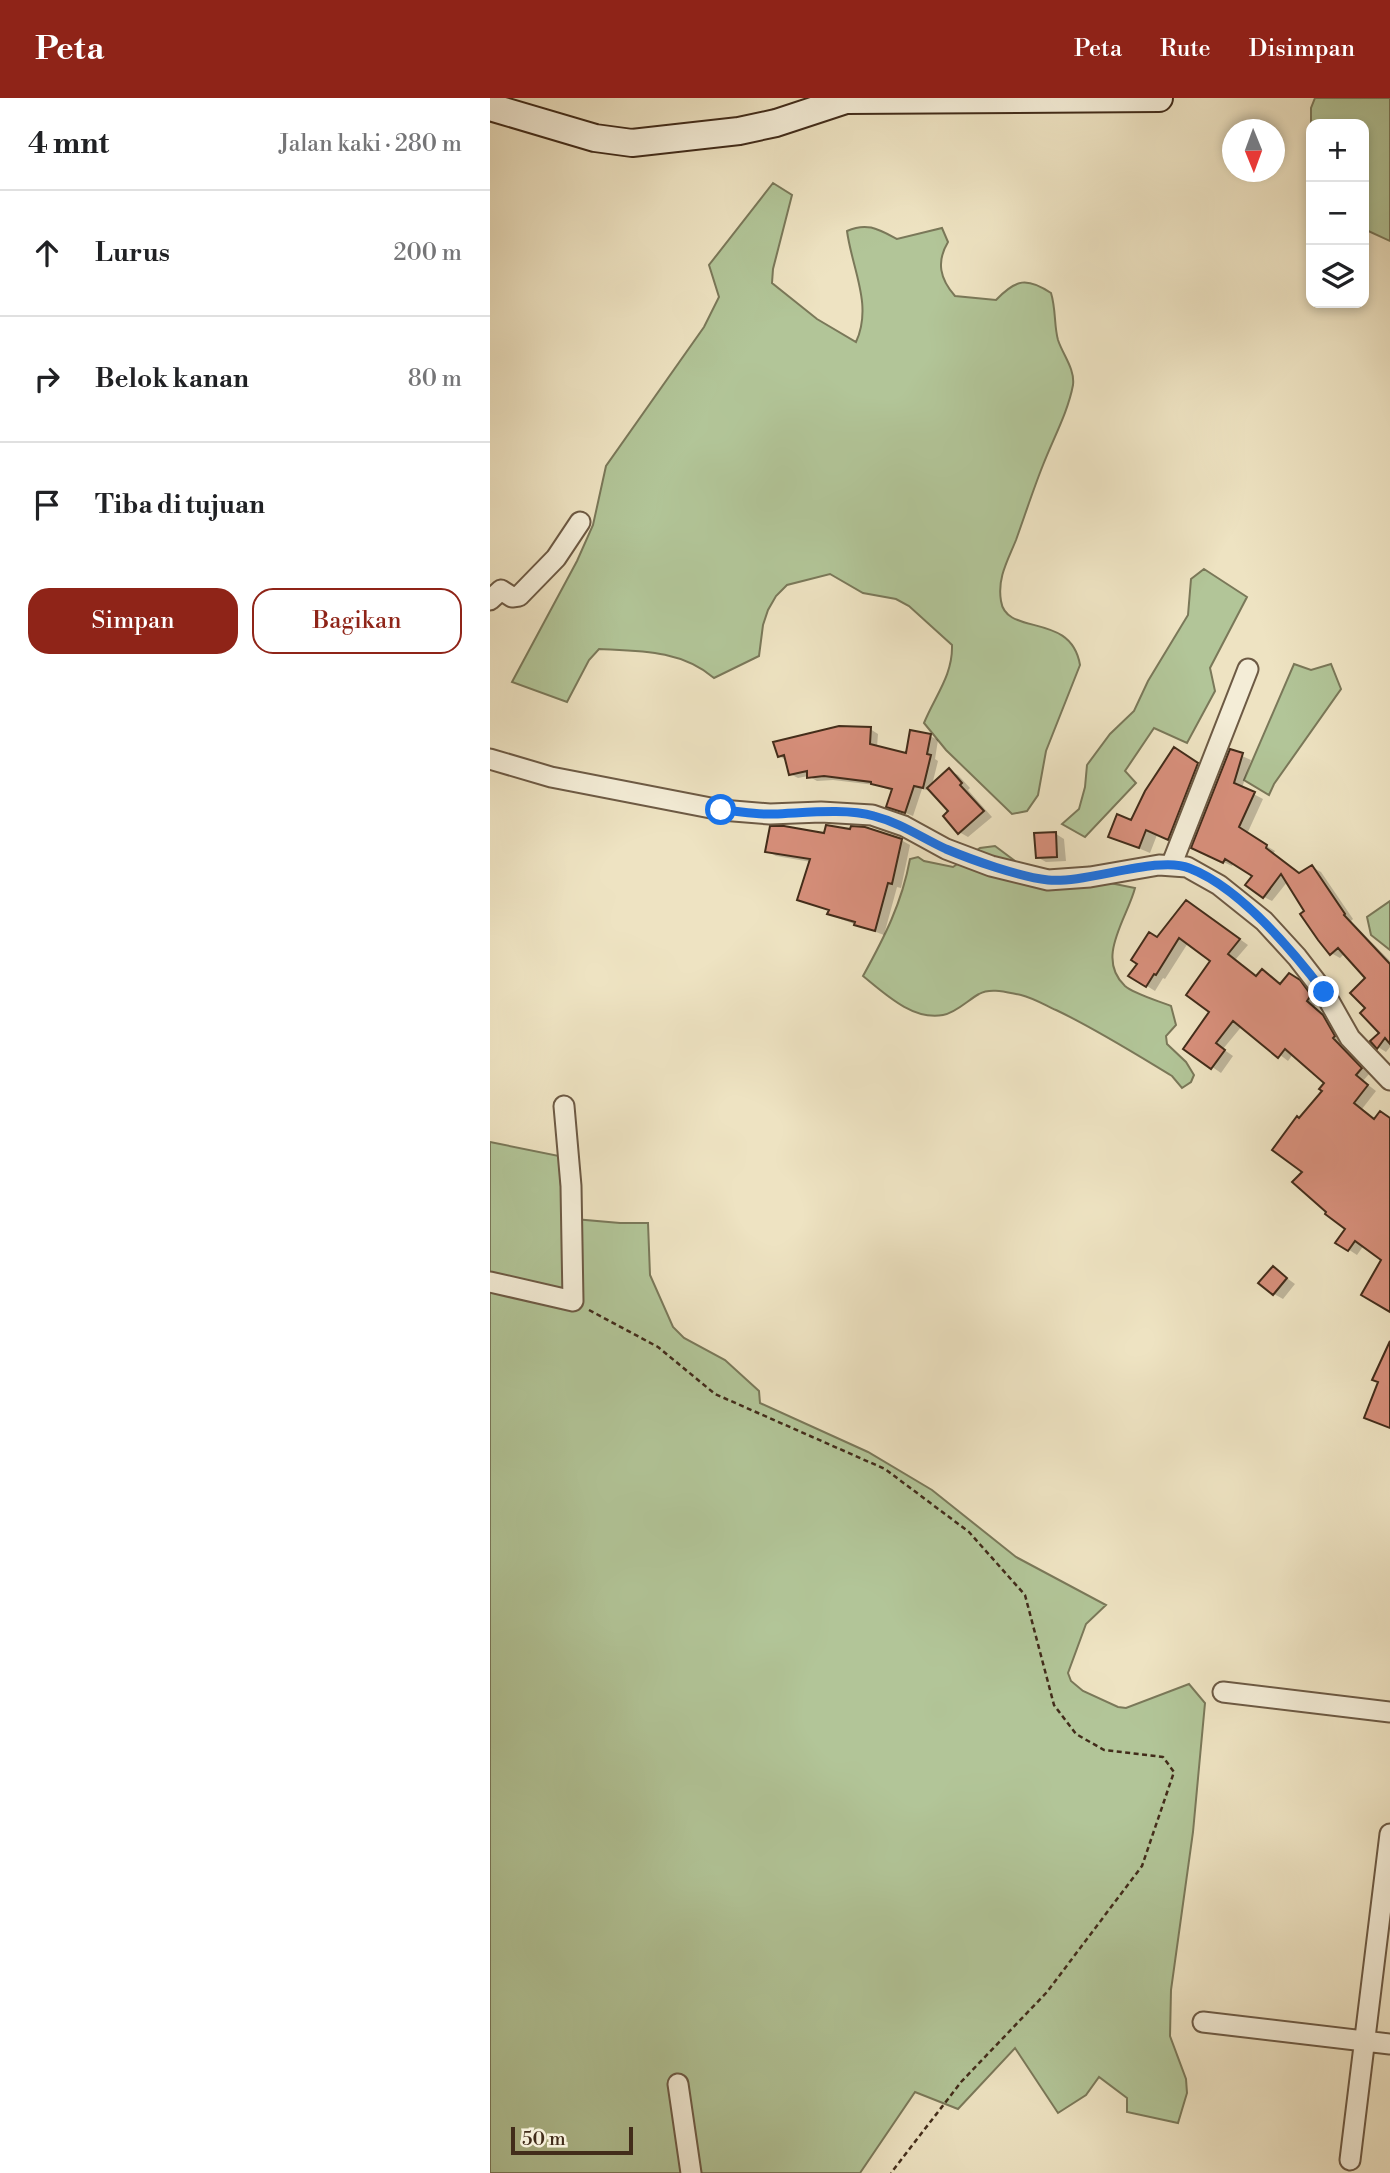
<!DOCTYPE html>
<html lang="id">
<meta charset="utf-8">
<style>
body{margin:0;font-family:"Libre Bodoni",serif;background:#f2f2f2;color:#202124}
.controls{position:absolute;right:21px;top:21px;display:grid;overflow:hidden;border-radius:14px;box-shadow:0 4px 10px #0003}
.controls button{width:63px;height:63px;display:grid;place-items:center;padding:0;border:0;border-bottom:2px solid #e0e0e0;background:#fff;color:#202124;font:35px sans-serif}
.compass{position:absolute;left:732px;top:21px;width:63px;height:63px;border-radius:50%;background:#fff;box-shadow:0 4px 10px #0003;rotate:179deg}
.scale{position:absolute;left:21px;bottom:18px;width:122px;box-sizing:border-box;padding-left:7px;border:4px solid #422c1a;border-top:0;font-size:19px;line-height:24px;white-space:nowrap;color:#422c1a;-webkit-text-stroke:5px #f4edd7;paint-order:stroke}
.stop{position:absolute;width:21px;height:21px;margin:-16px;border:5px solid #1a73e8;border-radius:50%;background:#fff}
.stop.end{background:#1a73e8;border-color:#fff;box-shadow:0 2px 7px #0008}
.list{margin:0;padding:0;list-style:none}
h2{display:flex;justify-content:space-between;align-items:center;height:91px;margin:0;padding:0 28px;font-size:30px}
h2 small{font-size:23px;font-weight:400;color:#757577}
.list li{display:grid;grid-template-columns:46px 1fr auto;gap:21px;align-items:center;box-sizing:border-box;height:126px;padding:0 28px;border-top:2px solid #e0e0e0}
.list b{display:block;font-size:26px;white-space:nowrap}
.list em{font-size:23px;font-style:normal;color:#757577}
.actions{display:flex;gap:14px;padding:21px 28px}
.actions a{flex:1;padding:16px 0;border:2px solid #8f2418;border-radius:21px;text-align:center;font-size:24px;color:#8f2418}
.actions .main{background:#8f2418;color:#fff}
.icon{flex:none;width:38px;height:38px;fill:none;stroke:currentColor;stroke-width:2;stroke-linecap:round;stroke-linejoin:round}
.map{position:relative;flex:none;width:900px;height:2075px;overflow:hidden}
header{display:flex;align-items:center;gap:42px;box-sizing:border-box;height:98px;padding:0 35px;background:#8f2418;color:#fff}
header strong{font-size:33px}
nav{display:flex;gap:38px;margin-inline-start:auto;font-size:24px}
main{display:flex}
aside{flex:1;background:#fff}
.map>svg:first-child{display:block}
.green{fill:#b2c598;stroke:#7a7859;stroke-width:2}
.shadow{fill:#0003}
.building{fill:#d78f7b;stroke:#422c1a;stroke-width:2}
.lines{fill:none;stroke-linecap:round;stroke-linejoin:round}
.street-casing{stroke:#6d5a44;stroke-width:23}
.secondary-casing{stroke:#422c1a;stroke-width:30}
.path{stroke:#422c1a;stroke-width:2.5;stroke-dasharray:5 3.5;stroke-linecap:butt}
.street{stroke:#f4edd7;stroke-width:19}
.secondary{stroke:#f4edd7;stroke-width:26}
.route{stroke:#1a73e8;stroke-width:9}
</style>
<header>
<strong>Peta</strong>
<nav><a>Peta</a><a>Rute</a><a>Disimpan</a></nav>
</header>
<main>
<aside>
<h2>4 mnt<small>Jalan kaki · 280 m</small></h2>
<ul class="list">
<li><svg class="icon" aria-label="ahead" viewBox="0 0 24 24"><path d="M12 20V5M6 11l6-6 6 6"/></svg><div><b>Lurus</b></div><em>200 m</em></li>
<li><svg class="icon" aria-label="right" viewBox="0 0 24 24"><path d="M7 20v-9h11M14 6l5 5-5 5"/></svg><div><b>Belok kanan</b></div><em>80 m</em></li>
<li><svg class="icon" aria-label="arrive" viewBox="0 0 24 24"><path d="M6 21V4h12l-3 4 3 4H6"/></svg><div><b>Tiba di tujuan</b></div></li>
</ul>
<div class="actions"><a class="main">Simpan</a><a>Bagikan</a></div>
</aside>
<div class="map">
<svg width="900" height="2075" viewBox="0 0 900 2075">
<rect width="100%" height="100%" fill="#eee3c2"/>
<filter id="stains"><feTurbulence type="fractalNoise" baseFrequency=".00286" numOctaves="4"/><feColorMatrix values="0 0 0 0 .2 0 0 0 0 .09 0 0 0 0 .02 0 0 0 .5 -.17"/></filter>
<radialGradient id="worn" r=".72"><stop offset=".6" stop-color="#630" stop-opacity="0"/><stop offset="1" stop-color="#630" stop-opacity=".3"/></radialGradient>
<path class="green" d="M825,0H900V143L874,131V26H821V10Z
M283,85L302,97L283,171L282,185L327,221L366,244C383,207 362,171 357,133C377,124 388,131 407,141L452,130L458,144C446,164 450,181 465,198L506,202C526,181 537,179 561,195C566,211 564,228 568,242C573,257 585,271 583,287C578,314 563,341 553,367C543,392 535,417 526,442C518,462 507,480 511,503C516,539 581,513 590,567L556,653L548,697L537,713L522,716L456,652L434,625C445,598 463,577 462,547L419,508L406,501L373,495L340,476L297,487L286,498L278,512L273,527L269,558L224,580C191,552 150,553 109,551L99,562L77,604L22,584L87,463L103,427L116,368L214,229L229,199L219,167Z
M714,471L757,499L720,570L725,593L697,645L664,630L635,673L646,685L595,739L572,726L589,711L595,689L597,667L620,636L644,613L658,583L698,517L701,481Z
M804,566L821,572L841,566L851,591L784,686L779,697L754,682Z
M505,748L525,763L540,780L615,784L645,790C637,821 605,860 635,888C644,896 669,903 681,908L686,927L676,938L677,946L696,964L704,977L701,984L692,990L682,978C644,955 606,931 566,912C555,907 543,900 531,897C519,895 501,889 489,896C478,902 466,915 453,917C423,923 394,895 373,878C394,840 412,805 420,761L428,759L434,763L463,769L490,750Z
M900,803V852L881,837L877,819Z
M0,1044L69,1058L73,1120L130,1125H158L160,1177L183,1229L194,1240L235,1262L269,1293L270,1305L378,1354L442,1392L526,1459L616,1507L596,1526L578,1575L581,1583L593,1593L628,1609L636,1610L699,1586L715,1605L703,1734L681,1892L680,1938L696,1981L697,1995L688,2025L637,2014V2000L609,1979L596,1997L568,2015L525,1950L468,2011L425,1994L370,2075H0Z"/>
<path class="shadow" d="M380,631L388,636L387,649L417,657L440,638L448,642L445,661L448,663L442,687L459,672L468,677L480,690L478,692L502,719L478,739L469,734L461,714L441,693L432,691L423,718L398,708L403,693L385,687L343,682L327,683L318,678L308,680L300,676L297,663L289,658Z
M741,653L761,662L752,690L773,701L757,736L785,753L783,756L811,776L822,769L831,774L863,821L861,823L900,863V949L896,954L888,949L891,934L878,910V880L855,855L850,860L841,855L798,783L782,803L774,799L765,777L744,764L742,768L712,754Z
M695,658L718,673L689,746L667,737L660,755L620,738L642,724Z
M566,736L574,741L576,763L556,764L547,759Z
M335,737L411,742L420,747L411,790L407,789L394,837L348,820L340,815V813L309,801L321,764L286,758L277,753Z
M705,809L758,847L745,862L767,879L772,873L792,887L808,882L818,889L829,903L824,909L841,924L852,943L850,946L879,976L873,983L886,993L872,1011L885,1022L900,1021V1212L894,1161L874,1147L867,1157L847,1144L857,1130L814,1073L810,1022L834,993L837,985L803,956L798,963L752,928L733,951L743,958L731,975L695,950L722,913V863L698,845L675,881L673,880L665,893L641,878L667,841Z
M783,1170L805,1186L793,1201L784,1196Z"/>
<path class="building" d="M349,628L381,629L380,646L416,655L420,632L441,636L437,656L441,657L433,690L424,688L415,715L396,709L402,691L381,686V684L334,678L317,680V673L299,677L294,657L288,659L283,644Z
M684,649L708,665L678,742L656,732L649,750L618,739L627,716L641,722L655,693Z
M740,651L753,655L744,685L765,694L749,729L777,747L776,750L809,775L822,767L855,816L854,817L900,866V946L895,940L887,951L880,943L889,935L870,915L875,910L860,895L875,880L848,850L840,857L828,842L810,816L814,813L791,776L773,800L755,787L762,778L735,761L733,765L701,750Z
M459,670L472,685L470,687L494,713L468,736L453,718L458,713L437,690Z
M336,727L360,731L361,728L375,729L412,741L402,786L398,785L385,833L364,827L365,824L337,816L339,812L307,802L320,761L275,754L280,728H294L334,735Z
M566,734L567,759L546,760L544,735Z
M696,802L750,841L738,856L766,878L772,871L790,886L799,875L810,882L821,897L817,903L833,917L845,938L843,940L872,970L866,977L878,987L864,1005L884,1021L890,1013L900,1020V1214L871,1197L891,1162L865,1143L858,1153L845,1145L855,1131L835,1116L836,1114L802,1084L812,1074L782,1052L807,1018L809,1020L832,993L829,991L834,985L795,951L788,960L743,923L726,945L735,952L721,971L693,951L719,914L696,897L720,863L689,840L666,877L664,876L656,889L638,878L647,866L641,862L659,834L667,839Z
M783,1168L797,1180L783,1197L768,1185Z
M900,1243V1330L874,1320L888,1284L882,1282Z"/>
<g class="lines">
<defs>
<path id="street" d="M0,502L11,492L22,499L29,498L66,460L90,424
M0,661L61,679L231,712L280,716L331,714L382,717L414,728L456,751L501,768L558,782L600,779L669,767L697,769L729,787L774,823L807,859L834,894L860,940L900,982
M681,768L758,571
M0,1184L83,1203L81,1088L74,1008
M733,1594L900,1614
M713,1924L900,1946
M188,1986L201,2075
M860,2062L900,1736"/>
<path id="secondary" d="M0,9L105,40L142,45L249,33L286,25L356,2L669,0"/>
</defs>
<use href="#street" class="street-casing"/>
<use href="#secondary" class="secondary-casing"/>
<path class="path" d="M99,1212L168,1249L225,1296L395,1371L479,1434L535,1497L564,1607L586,1636L614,1652L673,1659L684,1674L652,1768L557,1894L471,1984L401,2075"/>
<use href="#street" class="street"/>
<use href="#secondary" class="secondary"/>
</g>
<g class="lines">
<path class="route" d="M231,712C249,713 267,717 284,716C314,715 356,710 384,718C411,725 432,740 456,751C482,762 530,779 558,782C596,786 668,757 699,770C749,789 802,852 834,894"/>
</g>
<rect width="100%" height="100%" filter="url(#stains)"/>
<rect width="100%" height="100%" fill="url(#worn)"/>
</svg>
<div class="controls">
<button>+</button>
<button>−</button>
<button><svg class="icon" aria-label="layers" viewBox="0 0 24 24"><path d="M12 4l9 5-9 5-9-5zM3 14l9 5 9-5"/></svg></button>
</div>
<svg class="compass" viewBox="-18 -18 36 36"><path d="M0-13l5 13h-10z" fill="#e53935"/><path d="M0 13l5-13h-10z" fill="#757577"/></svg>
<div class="scale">50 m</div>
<div class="stop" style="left:231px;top:712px"></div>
<div class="stop end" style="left:834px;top:894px"></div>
</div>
</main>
